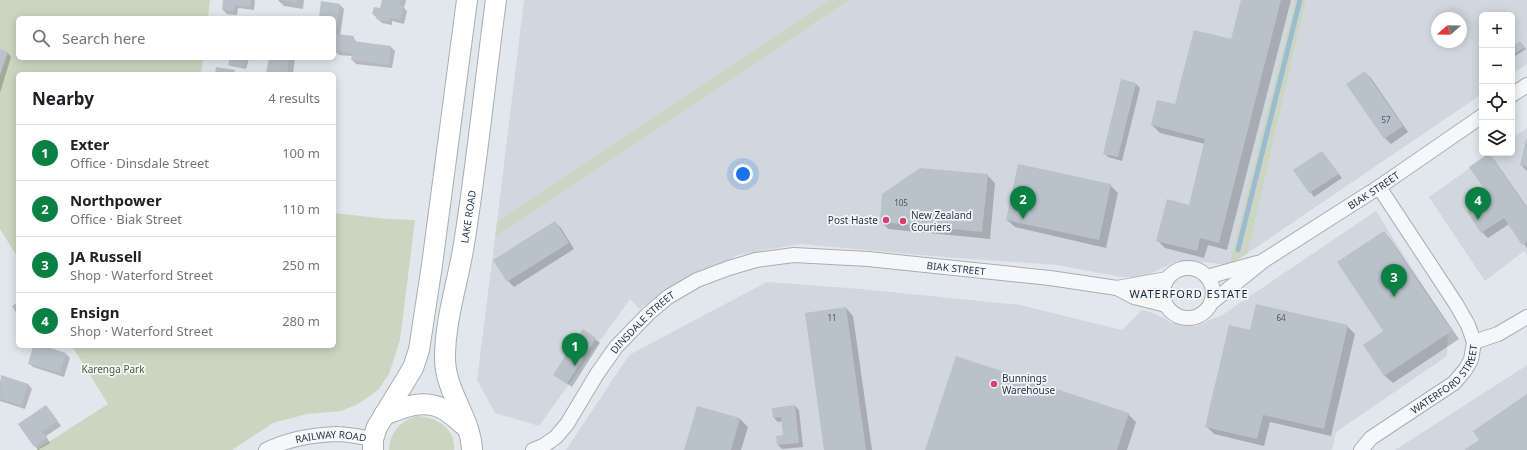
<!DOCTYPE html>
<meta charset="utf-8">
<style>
body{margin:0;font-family:"Noto Sans",sans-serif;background:#f2f2f2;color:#202124}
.controls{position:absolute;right:12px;top:12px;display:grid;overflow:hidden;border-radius:6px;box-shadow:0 2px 10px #0003}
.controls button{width:36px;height:36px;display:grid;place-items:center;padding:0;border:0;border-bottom:1px solid #e0e0e0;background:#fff;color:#202124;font:20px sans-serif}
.compass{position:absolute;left:1431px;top:12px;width:36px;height:36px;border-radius:50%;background:#fff;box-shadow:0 2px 10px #0003;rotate:250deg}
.you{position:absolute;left:743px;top:174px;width:14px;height:14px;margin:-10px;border:3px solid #fff;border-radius:50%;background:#1a73e8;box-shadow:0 0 0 6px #1a73e833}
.badge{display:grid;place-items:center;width:26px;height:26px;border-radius:50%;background:#0b8043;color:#fff;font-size:13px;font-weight:700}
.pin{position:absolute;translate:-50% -33px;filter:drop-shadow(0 1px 2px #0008)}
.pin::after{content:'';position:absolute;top:21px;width:14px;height:12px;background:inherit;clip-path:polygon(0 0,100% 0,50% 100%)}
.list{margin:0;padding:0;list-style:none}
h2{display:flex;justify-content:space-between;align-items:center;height:52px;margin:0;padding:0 16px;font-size:17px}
h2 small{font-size:13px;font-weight:400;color:#757577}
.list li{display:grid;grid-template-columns:26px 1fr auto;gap:12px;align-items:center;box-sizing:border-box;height:56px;padding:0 16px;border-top:1px solid #e0e0e0}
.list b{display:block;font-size:15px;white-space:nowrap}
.list p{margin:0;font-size:13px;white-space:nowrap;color:#757577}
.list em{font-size:13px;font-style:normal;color:#757577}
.icon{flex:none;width:22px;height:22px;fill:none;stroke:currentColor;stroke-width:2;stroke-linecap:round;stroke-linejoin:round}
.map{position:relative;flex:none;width:1527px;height:450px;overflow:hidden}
.search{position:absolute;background:#fff;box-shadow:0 2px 10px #0003;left:16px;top:16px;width:320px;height:44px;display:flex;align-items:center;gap:10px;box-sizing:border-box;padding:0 14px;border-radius:6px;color:#757577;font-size:15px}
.panel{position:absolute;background:#fff;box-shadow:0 2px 10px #0003;left:16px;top:72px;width:320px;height:276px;border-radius:6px}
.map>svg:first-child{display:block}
.built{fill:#d0d7de;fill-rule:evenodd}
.green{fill:#cbd6c2}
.shadow{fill:#0003}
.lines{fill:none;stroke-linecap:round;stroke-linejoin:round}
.stream{stroke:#9abcce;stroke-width:5}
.building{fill:#b9c1ca}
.minor-casing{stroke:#a6afb6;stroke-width:16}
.secondary-casing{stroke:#a6afb6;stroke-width:22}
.minor{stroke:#f5f7f9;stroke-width:14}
.secondary{stroke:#fff;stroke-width:20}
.poi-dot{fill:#d93e6f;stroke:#f2f6f8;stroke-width:1.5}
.labels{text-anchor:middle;stroke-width:3.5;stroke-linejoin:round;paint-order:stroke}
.number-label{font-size:8px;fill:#4c5a66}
.street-label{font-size:10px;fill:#283845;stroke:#f2f6f8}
.poi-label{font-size:10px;fill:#283845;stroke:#f2f6f8;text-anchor:start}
.park-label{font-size:10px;fill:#456234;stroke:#f2f6f8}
.neighbourhood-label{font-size:11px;letter-spacing:1px;fill:#1a2836;stroke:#f2f6f8}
</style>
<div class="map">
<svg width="1527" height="450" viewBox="0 0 1527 450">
<rect width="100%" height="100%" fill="#e2e7eb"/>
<path class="built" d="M524,0H830L497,222Z
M849,0H1295L1229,265L1204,262L1177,261L1143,277H1122L1057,265L944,257L800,244L738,255L662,292L640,309L630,299L539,426L495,413L477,380L495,237Z
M1306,0H1527V64L1512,74V15H1482V94L1248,253ZM1437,18H1461V42H1437Z
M1527,128V255L1524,251L1485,281L1429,197L1491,153H1512V138Z
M1376,211L1448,325L1447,356L1336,432L1332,450H566L629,355L767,282L861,289L1020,305L1122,330L1142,310L1156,314L1172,323L1196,326L1222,315Z
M1527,365V450H1395Z"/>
<path class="green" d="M0,0H210L208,18H18V58H203L201,74H18V258L0,229Z
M830,0H849L495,237L497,222Z
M1295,0H1306L1248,253L1229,265Z
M334,213L388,219L415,220L400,340L389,374L378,390L358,404L341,411L307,414L273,423L232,450H36L108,404L72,346H334Z
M417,416C436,417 456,428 454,450H389C390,431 401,421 417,416Z"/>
<path class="shadow" d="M224,0H254L255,1L254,10L238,8L237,15L227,14L223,10Z
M278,0H304L303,9L284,6Z
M383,0H406L404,8L407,11L404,24L392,21V25L382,23L373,14L381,9Z
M1242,0H1291L1227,250L1208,245L1204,258L1165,248L1157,240L1190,206L1205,144L1160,133L1152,125L1176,105L1232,41Z
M340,5L344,9L340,36L353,37L357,43L391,47L395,51L392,68L356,64L352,60V56L339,55L335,51L336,44H334V18H320Z
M1522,44L1526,49L1512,58V47Z
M0,50L7,52L11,57L0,93Z
M231,58H249L246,69L231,66L229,64Z
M270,58H295L293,74H267Z
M1365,72L1371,78L1408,132L1391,144L1385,138Z
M1136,84L1140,88L1122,161L1108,157L1104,153Z
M1527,141V171L1521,165Z
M1322,152L1342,178L1314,197L1295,170Z
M1489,155L1495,161L1527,207V248L1509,224L1488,238L1482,232L1468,212L1490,197Z
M987,175L995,183L990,239L888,229L881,221Z
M1110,185L1118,193L1106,248L1015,227L1007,220Z
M555,222L561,228L574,249L514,287L508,281Z
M1384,232L1391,240L1459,339L1393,383L1385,376L1364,345L1385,331Z
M846,308L853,316L872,450H825Z
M1347,326L1355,334L1331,436L1270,422L1264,446L1214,434L1206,426L1251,331Z
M583,331L600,343L572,387L559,378Z
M34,346H40L66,354L70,358L64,377L33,367L29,363Z
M2,376L28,384L32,389L25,409L0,401V382Z
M46,406L61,426L46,436L50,443L38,450L19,425Z
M795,406L799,410L803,447L782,449L778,445L784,436L783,421L778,422L774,418Z
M698,407L740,419L748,427L741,450H685Z
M1128,414L1136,422L1127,450H926Z"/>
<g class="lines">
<path class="stream" d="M1238,250L1300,0"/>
</g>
<path class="building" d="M223,0H251L250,7L234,5V12L222,10Z
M281,0H297V3Z
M382,0H401L400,5L404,6L400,20L389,18L388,22L376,19L377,15L372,14L374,7L380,8Z
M1241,0H1281L1219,243L1200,238L1197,251L1156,241L1167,199L1189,205L1205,139L1151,125L1157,100L1175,104L1194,30L1231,39Z
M321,1L340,4L336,34L354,36L353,41L391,46L389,65L351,60L352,53L334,51L336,41H334V18H319Z
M1520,41L1525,47L1512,55V46Z
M0,49L8,52L0,75Z
M230,58H247L244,68L228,65Z
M269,58H289L287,74H266Z
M216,67L235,70L234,74H215Z
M1365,71L1403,126L1384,139L1346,84Z
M1121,79L1136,83L1118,157L1103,154Z
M1526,139H1527V167L1520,165Z
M1322,151L1339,174L1309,193L1293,170Z
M1489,153L1527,208V242L1522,245L1504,218L1481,233L1467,212L1489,196L1469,167Z
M1018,164L1111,184L1099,240L1006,220Z
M920,168L988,174L982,232L880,222L882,194Z
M555,221L569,243L507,282L493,260Z
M1384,231L1452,331L1384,376L1363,345L1383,331L1337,262Z
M18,302V316L12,306Z
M1256,304L1348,325L1324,429L1263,415L1257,439L1205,427L1229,325L1250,330Z
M846,307L866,450H824L805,313Z
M583,329L596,338L567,384L553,375Z
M33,346H44L66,353L60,373L28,364Z
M956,356L1129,413L1117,450H925Z
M1,375L28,384L21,405L0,399Z
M1527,394V450H1464L1479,440L1473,431Z
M46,405L58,421L42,432L47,438L34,447L18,424Z
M795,405L799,443L777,445L776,436L783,435L781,417L773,418L772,408Z
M697,406L740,418L731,450H684Z"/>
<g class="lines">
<defs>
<g id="minor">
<path d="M1512,95L1527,85"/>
<circle cx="1188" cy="293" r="25"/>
<path d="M1207,277L1257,263"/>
<path d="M1117,288L1134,297L1166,305"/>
<path id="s1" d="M1211,303L1263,261L1379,187L1482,116"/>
<path d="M1474,342L1498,334L1527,317"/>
<path id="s2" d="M266,450C288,439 312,435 336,434C348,434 361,437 373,439"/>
<path id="s3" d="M533,450L543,446L556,437L567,424L597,374L616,347L648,314L668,297L697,280L729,268L756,260L794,255L868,259L1050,278L1117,288L1167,279"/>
<path id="s4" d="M1361,450L1371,438L1454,383L1465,370L1471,360L1474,342L1468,325L1456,304L1379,187"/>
</g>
<g id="secondary">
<path d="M384,415C404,407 424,398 445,410C452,414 458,421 465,426"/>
<path d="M373,450V439L377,427L413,368L419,350L432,265L467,0"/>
<path id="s5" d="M472,450C471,418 445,392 445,358C445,319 458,282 464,244C477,163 485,81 496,0"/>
</g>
</defs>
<use href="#minor" class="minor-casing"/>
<use href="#secondary" class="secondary-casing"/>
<use href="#minor" class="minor"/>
<use href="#secondary" class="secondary"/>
</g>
<g class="poi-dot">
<circle cx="886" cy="220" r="4"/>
<circle cx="903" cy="221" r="4"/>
<circle cx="994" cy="384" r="4"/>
</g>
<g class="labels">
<g class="number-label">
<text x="1386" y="123">57</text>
<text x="901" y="206">105</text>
<text x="832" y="321">11</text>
<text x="1281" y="321">64</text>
</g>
<g class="street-label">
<text dy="4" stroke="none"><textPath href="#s1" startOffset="198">BIAK STREET</textPath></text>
<text dy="4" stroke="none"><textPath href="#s5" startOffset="240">LAKE ROAD</textPath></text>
<text dy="4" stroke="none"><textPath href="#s3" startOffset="504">BIAK STREET</textPath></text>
<text dy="4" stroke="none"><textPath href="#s3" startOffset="171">DINSDALE STREET</textPath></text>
<text dy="4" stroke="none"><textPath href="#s4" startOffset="112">WATERFORD STREET</textPath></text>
<text dy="4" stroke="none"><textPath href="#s2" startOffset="67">RAILWAY ROAD</textPath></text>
</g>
<g class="poi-label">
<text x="911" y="219">New Zealand<tspan x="911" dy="12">Couriers</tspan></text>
<text x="878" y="224" text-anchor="end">Post Haste</text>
<text x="1002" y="382">Bunnings<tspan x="1002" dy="12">Warehouse</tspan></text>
</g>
<g class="park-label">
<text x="113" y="373">Karenga Park</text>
</g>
<g class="neighbourhood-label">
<text x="1189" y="298">WATERFORD ESTATE</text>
</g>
</g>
</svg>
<div class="controls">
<button>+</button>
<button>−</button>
<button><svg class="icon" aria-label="locate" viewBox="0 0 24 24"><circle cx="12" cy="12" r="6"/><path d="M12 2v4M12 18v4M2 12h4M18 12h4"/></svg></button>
<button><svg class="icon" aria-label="layers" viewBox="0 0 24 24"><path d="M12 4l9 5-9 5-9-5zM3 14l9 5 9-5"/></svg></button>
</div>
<svg class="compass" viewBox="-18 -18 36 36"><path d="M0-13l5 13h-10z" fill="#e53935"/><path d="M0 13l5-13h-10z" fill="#757577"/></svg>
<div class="you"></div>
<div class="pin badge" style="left:575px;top:366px">1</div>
<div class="pin badge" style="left:1023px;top:219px">2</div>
<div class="pin badge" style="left:1394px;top:297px">3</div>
<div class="pin badge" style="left:1478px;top:220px">4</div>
<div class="search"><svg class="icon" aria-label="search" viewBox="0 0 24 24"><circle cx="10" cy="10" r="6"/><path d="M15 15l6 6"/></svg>Search here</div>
<section class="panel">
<h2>Nearby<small>4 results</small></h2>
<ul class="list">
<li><span class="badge">1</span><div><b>Exter</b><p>Office · Dinsdale Street</p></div><em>100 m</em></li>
<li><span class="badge">2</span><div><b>Northpower</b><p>Office · Biak Street</p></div><em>110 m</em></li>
<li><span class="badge">3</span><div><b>JA Russell</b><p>Shop · Waterford Street</p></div><em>250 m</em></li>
<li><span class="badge">4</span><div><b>Ensign</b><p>Shop · Waterford Street</p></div><em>280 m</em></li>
</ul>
</section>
</div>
